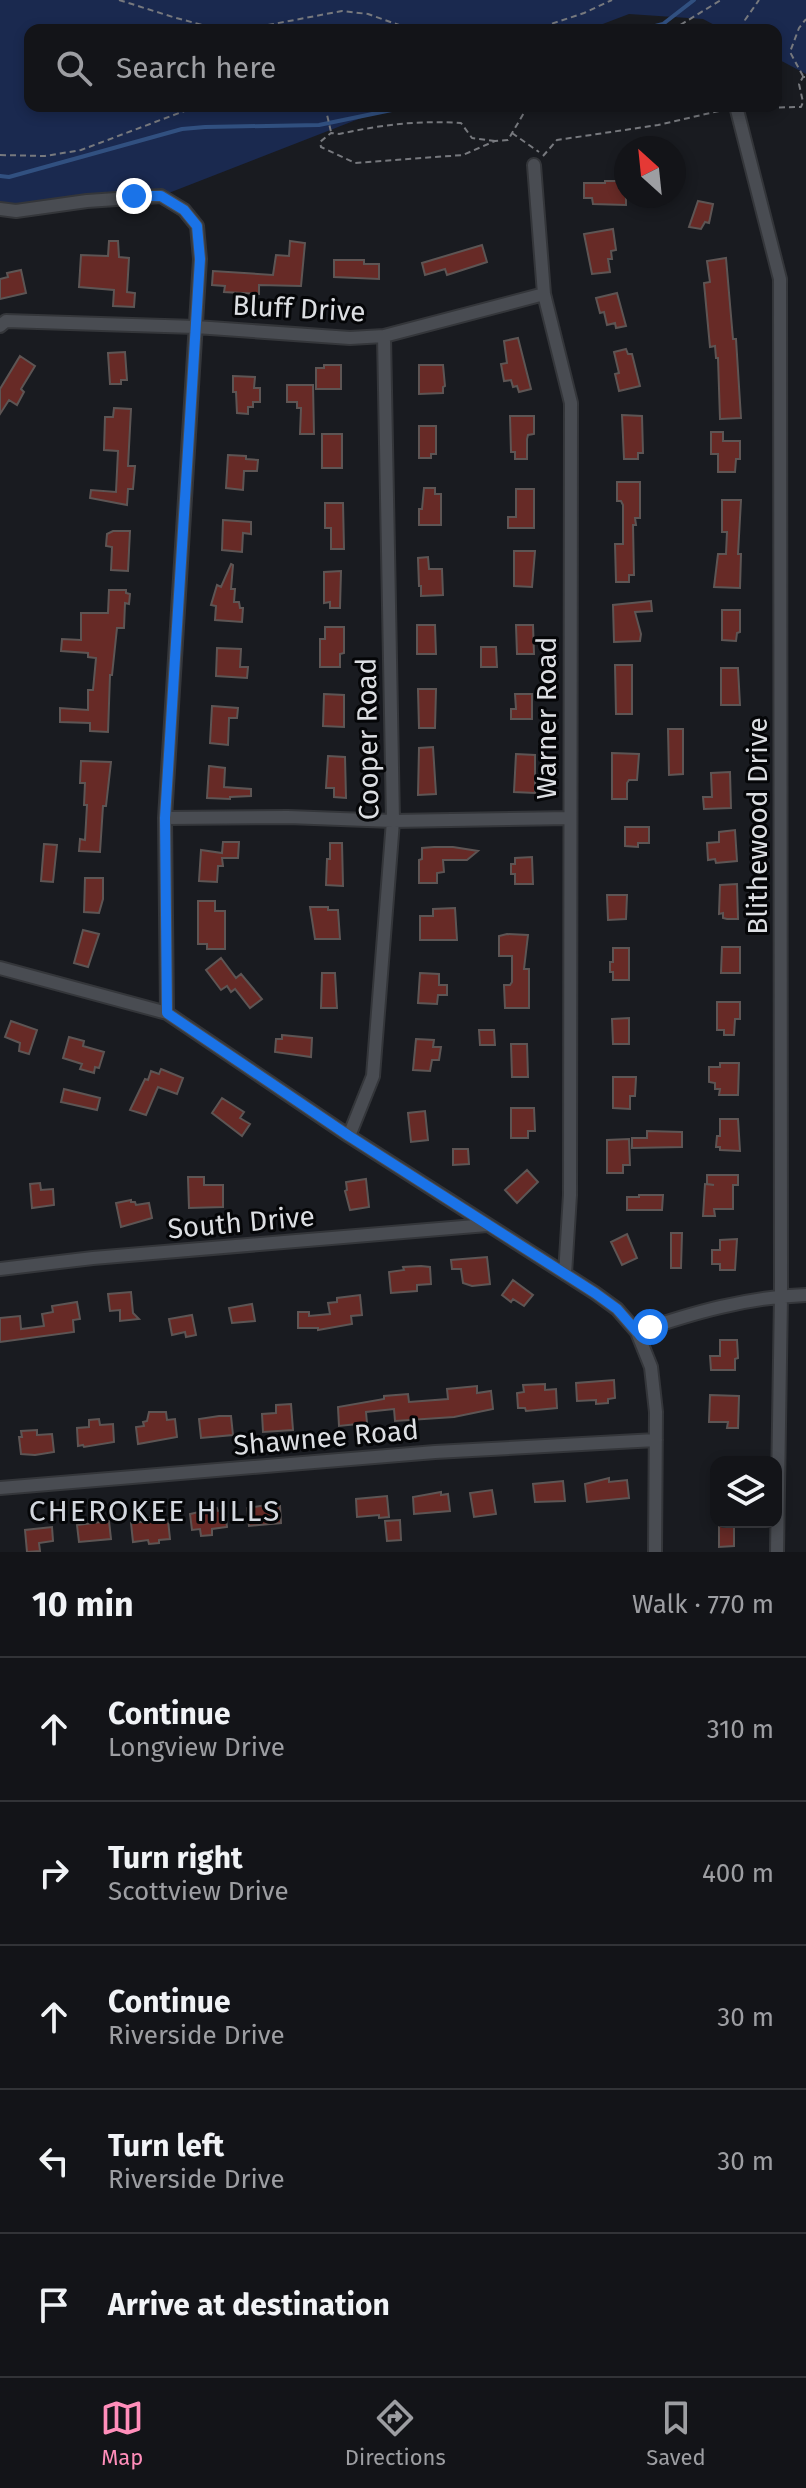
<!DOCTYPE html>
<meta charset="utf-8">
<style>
body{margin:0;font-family:"Fira Sans",sans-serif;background:#1c1d21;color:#f1f3f6}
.controls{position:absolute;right:24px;bottom:24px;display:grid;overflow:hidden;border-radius:16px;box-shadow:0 4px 12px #0003}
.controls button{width:72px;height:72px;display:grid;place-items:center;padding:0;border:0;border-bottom:2px solid #323337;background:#131418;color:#f1f3f6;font:40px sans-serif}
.compass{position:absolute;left:614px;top:136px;width:72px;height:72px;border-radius:50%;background:#131418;box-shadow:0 4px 12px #0003;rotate:333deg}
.stop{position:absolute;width:24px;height:24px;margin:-18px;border:6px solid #1a73e8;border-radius:50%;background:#fff}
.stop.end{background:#1a73e8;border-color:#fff;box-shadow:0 2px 8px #0008}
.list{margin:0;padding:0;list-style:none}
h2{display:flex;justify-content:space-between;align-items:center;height:104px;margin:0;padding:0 32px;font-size:34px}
h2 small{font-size:26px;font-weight:400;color:#9d9ea2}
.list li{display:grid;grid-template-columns:52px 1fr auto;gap:24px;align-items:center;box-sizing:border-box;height:144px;padding:0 32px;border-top:2px solid #323337}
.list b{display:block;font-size:30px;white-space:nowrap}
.list p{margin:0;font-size:26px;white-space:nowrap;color:#9d9ea2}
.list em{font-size:26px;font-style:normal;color:#9d9ea2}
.icon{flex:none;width:44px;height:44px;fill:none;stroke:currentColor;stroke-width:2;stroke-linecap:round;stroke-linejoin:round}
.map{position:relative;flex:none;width:806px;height:1552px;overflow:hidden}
.search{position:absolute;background:#131418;box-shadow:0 4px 12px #0003;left:24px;right:24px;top:24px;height:88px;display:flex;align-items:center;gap:20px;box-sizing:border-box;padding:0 28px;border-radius:16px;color:#9d9ea2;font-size:30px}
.sheet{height:824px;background:#131418}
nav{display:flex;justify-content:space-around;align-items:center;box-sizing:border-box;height:112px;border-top:2px solid #323337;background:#131418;font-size:22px;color:#9d9ea2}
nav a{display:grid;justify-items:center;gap:4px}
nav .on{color:#ff8eba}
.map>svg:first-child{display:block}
.green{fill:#1a294f}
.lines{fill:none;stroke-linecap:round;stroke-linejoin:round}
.stream{stroke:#315080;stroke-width:4}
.building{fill:#672a26;stroke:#5d5554;stroke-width:2}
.minor-casing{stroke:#34363a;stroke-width:16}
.path{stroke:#77797e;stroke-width:2;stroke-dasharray:6 4;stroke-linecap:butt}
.minor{stroke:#494c52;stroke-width:12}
.route{stroke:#1a73e8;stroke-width:10}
.labels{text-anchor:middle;stroke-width:6;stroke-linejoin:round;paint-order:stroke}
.street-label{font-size:28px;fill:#dcdee2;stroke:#050608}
.neighbourhood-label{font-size:30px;letter-spacing:2px;fill:#d3d7de;stroke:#050608}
</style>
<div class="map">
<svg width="806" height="1552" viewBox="0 0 806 1552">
<rect width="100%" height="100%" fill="#191b20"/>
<path class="green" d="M0,0H806V74L776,58V30H724L703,19L629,14L587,30H30V106H392L161,196L0,209Z"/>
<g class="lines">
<path class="stream" d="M640,30L663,24L694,0
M0,176L9,177L182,129L205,127L319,125L411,106"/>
</g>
<path class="building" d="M605,181H626V205L593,204L592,198H584V183H605Z
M698,201L713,204L709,223L705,222L701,229L689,227Z
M613,229L616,250L611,251L612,259H608L610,272L592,274L584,234Z
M109,241H118L119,257L129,258L127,292L135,293L134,307L113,306L114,290L79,287L81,255L108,256Z
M290,241L305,243L301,286L259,285V294L224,292L225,286L212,285L213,271L273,275L276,255L289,256Z
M482,245L487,262L447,275L445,269L425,275L422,263Z
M726,258L733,339H736L741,418L720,419L718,358H716L715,346L710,347L704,283L710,282L707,261Z
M334,260H364V264H379V279L334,277Z
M21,270L26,293L0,299V279L8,277L7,273Z
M617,293L626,326L616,328L615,323L607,325L604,312L600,313L596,298Z
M518,338L531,389L519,392L517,386L513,387L511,380L504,381L501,364L507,363L504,341Z
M626,349L628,354H632L640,386L619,391L615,374L619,373L614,352Z
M125,352L127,380H121V384H110L108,353Z
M20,356L35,366L21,389L24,392L17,405L9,400L0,414V389Z
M324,365H341V389H316V368H324Z
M419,365H443L445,386L443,387V393L419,394Z
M233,376L255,377L254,388H260V402H253V407H248V414L237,413L236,392H233Z
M287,385H313L314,434H300L301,408H297V402H287Z
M114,408L131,409L128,466H135L133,489H128L127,505L90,498L91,490L116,492L118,451L104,450L105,417H113Z
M622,415L642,416L643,453H638V459H624Z
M510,416H534V434L528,435L527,439V459H515V452H511Z
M419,426H436V454H431V458H419Z
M711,432H723V441H740V459H736L735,472H718V454H711Z
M322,434H342V468H322Z
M228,455L246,456V459L258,460L257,471H244L243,490L226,488Z
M617,482H640V518H635L636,525H633L634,575H629V582H616L615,544H623V505L621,501H617Z
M424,488H435V494H441V525H419V509H422Z
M516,489H534V528H508V517H516Z
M722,500H741L738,554H741L740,588L714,587L718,554H726L727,532H722Z
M325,503H343L344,549H331V528H325Z
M223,520L251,522V534L243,533L242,552L222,550Z
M113,531H130L128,571L111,570L112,547L106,546L107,534Z
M514,551H535L532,587L514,586Z
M428,557L429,569H442L443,595L421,596V586H419L418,558Z
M231,564L233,565L231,589H235L234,602H239L240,608H243L242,622L215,620L216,606L211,605L217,585L221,587Z
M341,571L340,608H330V602L324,603V572Z
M109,590H126V593L130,594L129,604L125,603L124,628H117L112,675H110L108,732L90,731V723L60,722V708L88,710V690H93L96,658L88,657V653L61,651L62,639L81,640V613H108Z
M651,601L652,611L635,612L641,634L640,641L614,642L613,605Z
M722,610H740V632L737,633L736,641L722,640Z
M417,625H435L436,654H417Z
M516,625H533L534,654H517Z
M325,627H344V653L340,654V667H320V639H325Z
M481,647H496L497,667H481Z
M217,648L241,649L240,667H248L247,678L216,676Z
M615,665H632V714H616Z
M721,668H738L740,705H721Z
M418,689H436L435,728H419Z
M324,694L344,695V727L323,726Z
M515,694H532V719H511V709H516Z
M212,706L238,708L237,718H229L228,745L210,743Z
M668,729H683V774L669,775Z
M433,747L436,794L418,795L419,748Z
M612,753L639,754L637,780H629L627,783V799H612Z
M516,754L535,755V793L514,792Z
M328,756L345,757L346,798L334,797V788H326Z
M81,761L111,762L106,806H103L100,852L79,851L80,839L85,840L87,805H84L85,783H80Z
M209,766L225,768L224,787L251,789V796L230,797V799L207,798Z
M730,772L731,808L704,809L703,797H712L711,773Z
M625,827H649V843H638V847L625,846Z
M735,830L737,861L716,863L715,859L708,860L707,843L719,842V832Z
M223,842H239L238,858H222L223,866H218L217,882L199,881L201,850L222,853Z
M330,843H342L343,886L326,885L327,859H330Z
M44,844L57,845L53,882L41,881Z
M434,847H453L478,851L467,860H443L444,872L437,873V883H419V860L422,859V848Z
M532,857L533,884H515V874H511V864H515V858Z
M85,878H103V899L99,913L84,912Z
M737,884L738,919H727L723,918V913L719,914L720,885Z
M607,895H627L626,919L608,920Z
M198,901H215V911H225V949H207V944H198Z
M310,907H328V910H338L340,939H315Z
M455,908L457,940H420V916H433V909Z
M83,930L99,934L88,967L74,963Z
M507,934L528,935L524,969H529V1008H505L504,985H510L512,982V956H499V936Z
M722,947H740V973H721Z
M613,948H629V980H613V972H610V962H613Z
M221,958L236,978L241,974L262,999L250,1008L235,989L231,992L227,986L221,990L206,970Z
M322,973H335L337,1008H321Z
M420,973L439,974V985H447V995H438L437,1004L418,1003Z
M717,1002H740V1019H735L734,1035H724V1030H717Z
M629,1018V1044H613L612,1019Z
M11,1021L37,1030L29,1054L19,1051L20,1043L5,1037Z
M479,1030H494L495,1045H480Z
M282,1035L312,1038L311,1057L275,1052L276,1039H282Z
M69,1037L84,1041L83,1046L104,1052L99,1068L95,1067L94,1073L80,1069L82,1064L63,1058Z
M416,1039L434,1040L433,1047H441L439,1060H432L430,1071L413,1070Z
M511,1044H527L528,1077H512Z
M720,1063H739L738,1095H719L720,1089H715V1083L709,1082V1067H720Z
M161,1069L183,1078L177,1094L158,1087L146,1115L130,1110L145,1079L148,1080L151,1071L159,1074Z
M613,1077H636L635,1096H630V1109L613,1108Z
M64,1089L100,1098L97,1110L61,1102Z
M222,1098L244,1112L240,1118L250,1124L242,1136L212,1113Z
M511,1108H534L535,1131H528V1138H511Z
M425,1111L428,1140L411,1142L408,1113Z
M720,1119H738L740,1151L720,1150V1147H716L717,1136H720Z
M647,1131L682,1132V1147L632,1148V1138H647Z
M629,1139L630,1165H623V1173H607V1140Z
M453,1149H468L469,1164L453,1165Z
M527,1170L538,1182L517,1203L505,1190Z
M707,1175H738V1185H733V1209H714L715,1216H703L705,1184L714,1185L707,1184Z
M188,1177H204V1185H223V1207L189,1208Z
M366,1179L369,1207L350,1210L345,1191L347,1190L346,1182Z
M40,1183L41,1190L53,1189L54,1205L32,1208L30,1184Z
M639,1195H663L662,1210H627V1197H639Z
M131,1200V1202H135L136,1205L149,1203L152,1218L121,1227L116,1203Z
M671,1233H682L681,1268H671Z
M627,1234L637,1258L622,1265L611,1242Z
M737,1239L735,1270H720V1264H712V1250H720V1240Z
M487,1257L490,1284L472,1286L463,1283L461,1269H452L451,1260Z
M421,1266L430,1267L431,1284L417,1285V1291L391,1293L389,1272L404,1270L403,1267Z
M513,1280L533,1295L524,1306L513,1299L511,1302L502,1295Z
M131,1292L133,1313L139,1319L120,1321V1310L110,1311L108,1294Z
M360,1295L362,1315L351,1316L352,1324L318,1330V1328H298V1312H309V1316L330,1314L328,1303L337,1302V1298Z
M77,1302L80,1319L73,1320L74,1332L0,1342V1318L20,1316L21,1329L44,1326L42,1314L53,1312L52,1306Z
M252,1304L255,1321L232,1323L229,1308Z
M192,1315L196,1335L186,1337L185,1332L172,1335L169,1319Z
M720,1340H737L738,1358L735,1359V1370H711L710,1356H720Z
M614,1380L615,1398L608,1399V1403L596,1404V1400L577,1401L576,1383Z
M545,1384V1390L556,1389L557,1408L526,1411L525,1408H518L517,1393L524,1392L523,1385Z
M477,1386V1393L491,1391L493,1409L454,1417L395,1421L394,1409L366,1412L367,1423L339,1426L338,1407L384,1399V1396L408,1394L409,1402L448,1399L447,1389Z
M710,1395L739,1396L738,1428H727L728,1422H709Z
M291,1404L293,1430L263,1432L262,1414L276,1413V1405Z
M149,1412H166L167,1420L175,1419L177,1437L138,1444L136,1427L144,1426L143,1422L147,1421Z
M219,1416H231L233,1435L201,1438L199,1419Z
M99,1419L100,1425L113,1424L114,1442L84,1447L83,1445L78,1446L77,1428L89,1427V1420Z
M37,1430V1435L52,1434L54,1452L35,1455L21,1454L19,1437H22L21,1431Z
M609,1478V1482L627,1480L629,1498L587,1502L585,1484Z
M563,1481L565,1501L535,1502L533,1484Z
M492,1490L496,1514L474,1517L470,1493Z
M441,1492V1495L448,1494L450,1511L414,1514L413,1497Z
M387,1496L389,1517L379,1518V1515L357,1517L356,1499Z
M273,1504V1507L280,1506L281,1523L249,1526L247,1508Z
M217,1508L218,1511L225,1510L227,1527L212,1529V1535L201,1536L200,1529L192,1530L190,1514Z
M161,1517V1521L168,1520L170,1539L159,1540V1543L149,1544L148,1540L133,1542L131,1523L150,1521L149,1518Z
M400,1520L401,1540L387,1541L385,1521Z
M109,1521L111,1539L79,1542L77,1525Z
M719,1522H734V1546L719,1547Z
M52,1527L53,1541L39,1543L40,1551L27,1552L25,1530Z"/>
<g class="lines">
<defs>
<path id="minor" d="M736,106L780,279L781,1296L777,1552
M534,165L544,294L571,403L570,1195L565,1274
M0,209L16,211L87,201L161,196L184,210L197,226L200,259L165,818L167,1013
M0,326L6,321L196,327L350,338L384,336L544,294
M165,818L288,817L393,821L570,818
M0,968L167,1013L349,1136L595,1293L617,1309L637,1332L651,1367L656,1412L655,1552
M349,1136L373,1076L393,821L384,336
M0,1269L93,1258L487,1225
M637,1332C692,1313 747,1297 806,1295
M0,1488L435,1452L656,1440"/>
</defs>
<use href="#minor" class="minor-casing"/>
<path class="path" d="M119,0L176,18L218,29L267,25L270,30
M268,25L342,11L368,14L413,30
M533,30L584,13L612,0
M672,30L721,0
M742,30L745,20L759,0
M803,76L790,52L799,28L806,19
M325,106L331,132
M749,108L801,107L803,102L799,84L803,77H806
M512,133L539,152
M495,141L472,138L461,123C418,120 380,125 339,134L331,133L320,142L321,147L355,163L463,155L495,141L508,140L528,106
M0,155L45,156L81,150L195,107L292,106
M543,156L557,140L658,125L723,110"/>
<use href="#minor" class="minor"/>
</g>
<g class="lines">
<path class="route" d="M134,196H161L184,210L197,226L200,259L165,818L167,1013L349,1136L595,1293L617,1309L637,1332L650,1327"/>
</g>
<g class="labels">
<g class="street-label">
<text transform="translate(299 308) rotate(3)" y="10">Bluff Drive</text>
<text transform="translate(546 718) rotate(-90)" y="10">Warner Road</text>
<text transform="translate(367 739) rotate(-91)" y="10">Cooper Road</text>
<text transform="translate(757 826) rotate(-90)" y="10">Blithewood Drive</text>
<text transform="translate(241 1222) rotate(-5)" y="10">South Drive</text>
<text transform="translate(326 1437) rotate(-5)" y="10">Shawnee Road</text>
</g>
<g class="neighbourhood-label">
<text x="155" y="1521">CHEROKEE HILLS</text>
</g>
</g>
</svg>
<div class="controls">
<button><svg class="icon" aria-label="layers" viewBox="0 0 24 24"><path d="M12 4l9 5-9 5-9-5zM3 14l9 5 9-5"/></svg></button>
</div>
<svg class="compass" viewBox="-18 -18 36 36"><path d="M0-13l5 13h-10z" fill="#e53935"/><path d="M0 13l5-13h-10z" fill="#9d9ea2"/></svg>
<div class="stop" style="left:650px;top:1327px"></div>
<div class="stop end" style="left:134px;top:196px"></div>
<div class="search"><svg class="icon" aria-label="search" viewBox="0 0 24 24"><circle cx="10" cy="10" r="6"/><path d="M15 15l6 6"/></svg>Search here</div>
</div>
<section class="sheet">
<h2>10 min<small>Walk · 770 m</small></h2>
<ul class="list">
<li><svg class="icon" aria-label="ahead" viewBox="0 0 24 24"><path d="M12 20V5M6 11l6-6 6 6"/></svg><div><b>Continue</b><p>Longview Drive</p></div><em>310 m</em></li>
<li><svg class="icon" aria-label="right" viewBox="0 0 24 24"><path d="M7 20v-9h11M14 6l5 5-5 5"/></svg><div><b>Turn right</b><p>Scottview Drive</p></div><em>400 m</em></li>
<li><svg class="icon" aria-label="ahead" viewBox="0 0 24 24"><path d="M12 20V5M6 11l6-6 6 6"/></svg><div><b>Continue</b><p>Riverside Drive</p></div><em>30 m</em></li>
<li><svg class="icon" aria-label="left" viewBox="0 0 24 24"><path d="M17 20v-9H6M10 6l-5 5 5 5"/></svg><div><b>Turn left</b><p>Riverside Drive</p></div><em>30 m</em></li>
<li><svg class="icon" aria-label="arrive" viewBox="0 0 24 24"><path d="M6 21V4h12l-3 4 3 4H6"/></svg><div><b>Arrive at destination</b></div></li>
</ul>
</section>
<nav>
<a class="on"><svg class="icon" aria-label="map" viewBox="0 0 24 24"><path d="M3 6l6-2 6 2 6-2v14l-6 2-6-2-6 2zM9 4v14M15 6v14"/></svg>Map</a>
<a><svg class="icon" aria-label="directions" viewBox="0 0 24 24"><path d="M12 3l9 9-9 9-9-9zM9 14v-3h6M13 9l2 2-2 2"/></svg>Directions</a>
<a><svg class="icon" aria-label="saved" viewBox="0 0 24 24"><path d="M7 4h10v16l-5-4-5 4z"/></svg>Saved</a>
</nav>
